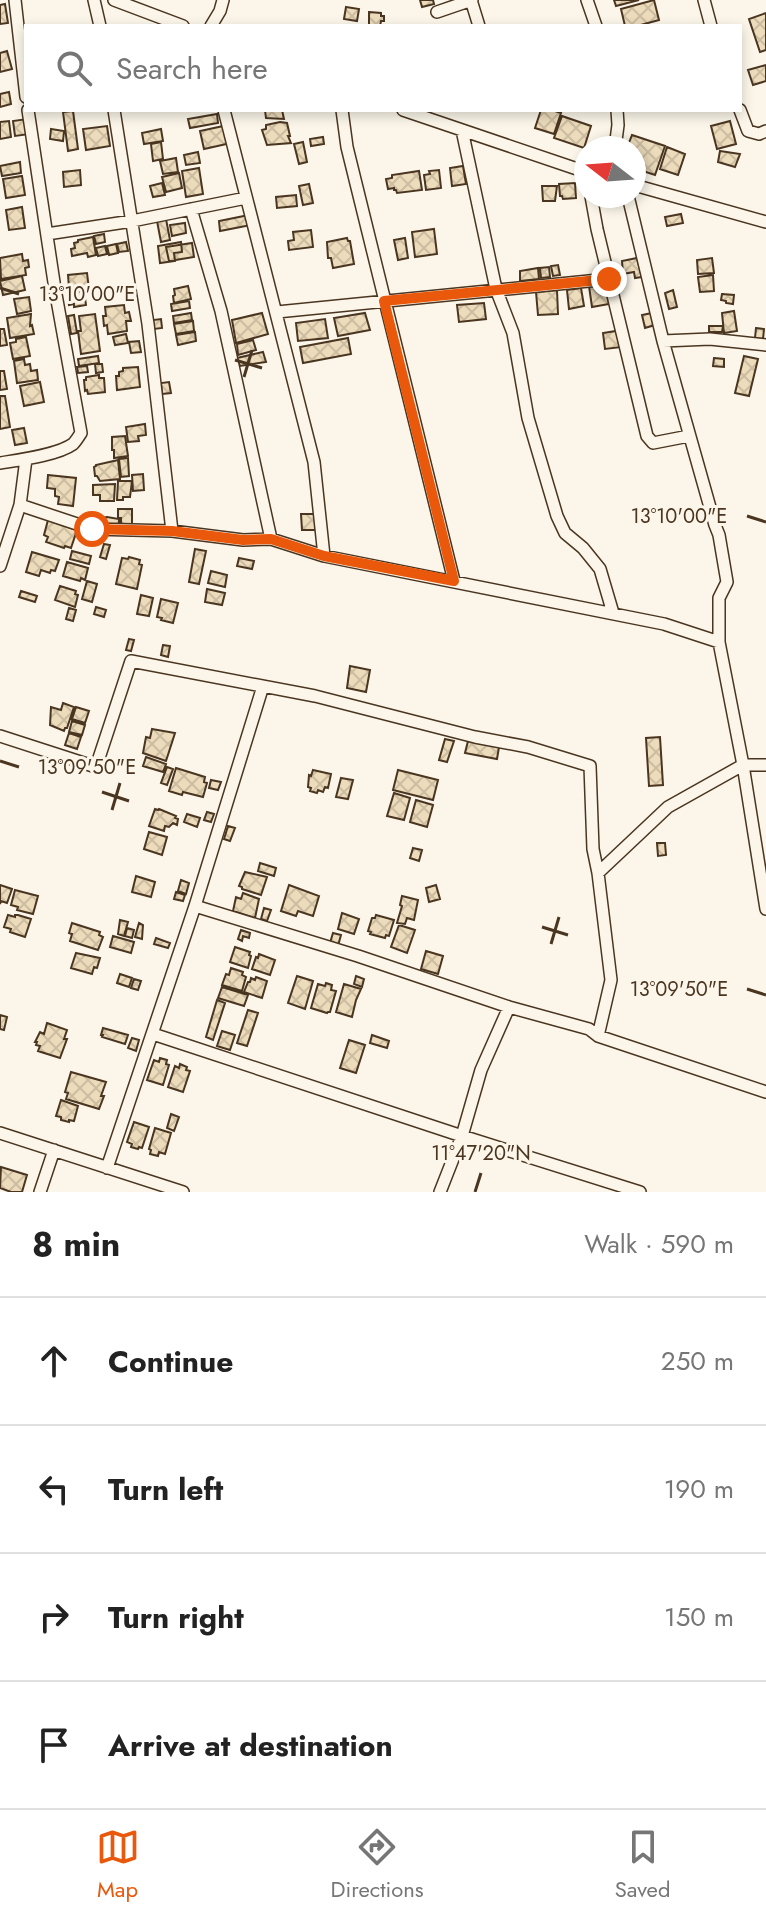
<!DOCTYPE html>
<meta charset="utf-8">
<style>
body{margin:0;font-family:Jost,sans-serif;background:#f2f2f2;color:#222}
.compass{position:absolute;left:574px;top:136px;width:72px;height:72px;border-radius:50%;background:#fff;box-shadow:0 4px 12px #0003;rotate:287deg}
.stop{position:absolute;width:24px;height:24px;margin:-18px;border:6px solid #ea580c;border-radius:50%;background:#fff}
.stop.end{background:#ea580c;border-color:#fff;box-shadow:0 2px 8px #0008}
.list{margin:0;padding:0;list-style:none}
h2{display:flex;justify-content:space-between;align-items:center;height:104px;margin:0;padding:0 32px;font-size:34px}
h2 small{font-size:26px;font-weight:400;color:#767676}
.list li{display:grid;grid-template-columns:52px 1fr auto;gap:24px;align-items:center;box-sizing:border-box;height:128px;padding:0 32px;border-top:2px solid #e0e0e0}
.list b{display:block;font-size:30px;white-space:nowrap}
.list em{font-size:26px;font-style:normal;color:#767676}
.icon{flex:none;width:44px;height:44px;fill:none;stroke:currentColor;stroke-width:2;stroke-linecap:round;stroke-linejoin:round}
.map{position:relative;flex:none;width:766px;height:1192px;overflow:hidden}
.search{position:absolute;background:#fff;box-shadow:0 4px 12px #0003;left:24px;right:24px;top:24px;height:88px;display:flex;align-items:center;gap:20px;box-sizing:border-box;padding:0 28px;border-radius:0px;color:#767676;font-size:30px}
.sheet{height:616px;background:#fff}
nav{display:flex;justify-content:space-around;align-items:center;box-sizing:border-box;height:112px;border-top:2px solid #e0e0e0;background:#fff;font-size:22px;color:#767676}
nav a{display:grid;justify-items:center;gap:4px}
nav .on{color:#ea580c}
.map>svg:first-child{display:block}
.building{fill:url(#building-cross-hatch);stroke:#4a3520;stroke-width:2}
.lines{fill:none;stroke-linecap:round;stroke-linejoin:round}
.minor-casing{stroke:#4a3520;stroke-width:14}
.minor{stroke:#fbf6e9;stroke-width:11}
.route{stroke:#ea580c;stroke-width:10}
.ticks{fill:none;stroke:#4a3520;stroke-width:3}
.ticks-label{font-size:20px;text-anchor:middle;fill:#4a3520;stroke:#fbf6e9;stroke-width:6;stroke-linejoin:round;paint-order:stroke}
</style>
<div class="map">
<svg width="766" height="1192" viewBox="0 0 766 1192">
<defs>
<pattern id="building-cross-hatch" width="8" height="8" patternUnits="userSpaceOnUse" patternTransform="scale(2)"><rect width="8" height="8" fill="#ecdcbc"/><path d="M0 0l8 8M0 8l8-8" fill="none" stroke="#ccbda1"/></pattern>
</defs>
<rect width="100%" height="100%" fill="#fbf6e9"/>
<path class="building" d="M420,0H433L434,4L422,7Z
M614,0H639L616,6Z
M654,0L659,20L637,26H625L621,9Z
M5,4L8,23L0,24V5Z
M346,7L359,9L357,21L344,19Z
M369,12L381,13V16H384V21H381L380,26H369Z
M766,13V50L760,52L749,19Z
M7,51L12,69L0,72V53Z
M766,65V81L753,85L748,70Z
M9,92L11,104L0,107V94Z
M265,110H282L284,119L266,118Z
M541,110H552L561,113L554,134L535,128Z
M73,111L78,149L68,151L63,112Z
M217,114L218,123L190,128L188,119Z
M562,116L591,126L584,148L554,138Z
M27,119L30,134L15,136L13,121Z
M9,121L11,137L0,139V122Z
M730,121L736,144L717,149L711,126Z
M280,122L287,123L290,136H288L291,143L267,145L262,130L266,129V125Z
M228,125L231,143L204,149L200,131Z
M107,126L110,146L86,150L83,129Z
M51,129L64,131L63,141L50,139Z
M161,129L163,141L144,144L142,133Z
M632,135L665,146L655,175L634,168V148H627Z
M323,137L324,144L311,146L310,139Z
M161,142L163,159L153,161L151,144Z
M303,142L307,162L299,164L294,144Z
M667,147L685,154L678,175L660,169Z
M720,151L740,154L735,167L718,162Z
M198,152L200,163L186,165L184,155Z
M176,158L178,172L163,174L160,161Z
M20,162L21,173L2,176L0,166Z
M463,166L466,184L452,186L450,168Z
M199,168L203,194L186,197L182,171Z
M80,170L81,185L64,187L63,172Z
M439,170L441,188L426,190L424,175L430,174L429,171Z
M419,171L422,190L397,193L396,190H394V188L388,189L386,179L392,178V175Z
M179,173L182,188L166,192L162,177Z
M22,176L25,195L6,198L3,179Z
M162,183L165,195L153,197L150,186Z
M575,183L576,198L563,199L562,196H560L559,184Z
M309,184L313,203L303,205L299,186Z
M542,186H557L555,201H543Z
M296,195L297,206L277,208L276,197Z
M22,207L25,228L9,230L6,210Z
M681,214L683,223L667,226L665,217Z
M249,215L251,225L220,231L219,221Z
M166,219L170,240L161,242L157,221Z
M185,223L186,233L172,236L170,225Z
M434,229L437,254L415,257L412,232Z
M311,230L313,247L289,250L288,241L294,240L293,232Z
M104,234L105,242L96,244L94,236Z
M93,237L96,255L88,257L87,253L72,256L71,249L75,248L74,243L78,242V240Z
M347,238L348,241H350L354,264L333,268L331,258H328L327,242Z
M405,238L408,258L398,260L394,240Z
M126,242L128,251L119,252L117,244Z
M181,242L182,252L174,253L175,261L160,263L158,246Z
M192,243L194,257L169,261L166,247Z
M116,244L118,253L109,255L107,246Z
M105,246L107,254L98,256L96,248Z
M22,254L23,261L28,260L29,267L25,268L26,275L1,279L0,258Z
M637,258L642,277L635,278L634,272L623,274L622,261Z
M712,258L714,273L698,274L697,260Z
M558,265L560,275L553,276L551,266Z
M549,267L550,277L541,278L540,268Z
M538,268L539,279L520,281V271Z
M87,273L89,289L67,292V288H69L68,275Z
M713,275L714,291L700,292L698,277Z
M22,276L25,290L3,295L0,281Z
M599,284L600,290L607,289L609,304L592,307L589,286Z
M188,286L191,299L174,303L173,296L175,295L174,289Z
M581,288L584,306L569,309L567,290Z
M557,290L558,314L538,315L536,292Z
M673,290L677,307L669,309L665,293Z
M84,291L86,305L74,307V304L69,305L67,293Z
M722,294L734,295L733,304L726,303V301L721,300Z
M29,297L31,311L17,314L14,299Z
M189,301L190,308L172,311L171,304Z
M484,303L486,319L459,322L457,305Z
M124,305L125,313L129,312L131,321H126L127,331L108,334L107,325L104,326L103,316H106L105,307Z
M734,311L737,331L724,333L722,313Z
M191,313L192,320L174,323L173,316Z
M262,313L268,334L236,343L232,320Z
M365,313L370,330L338,336L334,318Z
M652,313L655,325L645,328L642,315Z
M31,314L30,326L32,325L34,334L10,338L7,318Z
M95,314L100,351L81,354L78,331H81L79,316Z
M74,315L77,333L71,334L68,316Z
M161,319L162,328L154,329L153,320Z
M325,319L328,338L298,341L296,323Z
M193,321L194,331L176,334L174,324Z
M709,326H723L722,332H709Z
M756,328L764,329L763,339L755,338Z
M0,329H4L7,345L0,346Z
M616,331L617,335H620L622,347L605,349L603,333Z
M195,332L196,341L178,345L176,335Z
M126,334L128,343L115,345L113,337Z
M26,337L30,356L13,359L10,343L16,342V339Z
M348,338L351,354L303,363L300,347Z
M253,340L256,350L238,355L237,344Z
M139,341L141,352L131,353L129,342Z
M263,352L266,362L240,366L237,358Z
M98,356L99,363L79,366L78,359Z
M744,356L758,359L749,396L735,393Z
M714,358L724,359V367L713,366Z
M24,359L25,365L30,364L31,371L37,370L38,380L17,383L14,361Z
M95,364H102L103,372L96,373Z
M87,366L88,372L78,373L77,367Z
M138,367L140,387L117,390L116,376H119V372L123,371V368Z
M0,371H4L7,389L0,390Z
M99,375V378H104L105,392L88,394L87,390L85,391L84,380H86V377Z
M40,382L44,402L24,406L20,386Z
M169,382L171,393L162,394L161,383Z
M0,396H5L10,427L0,429Z
M145,424L146,435L138,436L139,441L128,442L126,427Z
M24,428L27,443L15,445L12,430Z
M125,436L128,456L114,458V450H112V437Z
M128,458L129,476L121,477L119,459Z
M118,460L120,479L100,481L97,476H95L94,467L96,466V465Z
M143,474L144,490L133,491L132,475Z
M48,475L76,478L73,506L58,504L59,497L55,496V489L47,488Z
M118,481H132L130,497H123V500H117Z
M115,484L114,501H100V495H93V485Z
M118,509H132V526H121V518H118Z
M301,514H317V530H302Z
M107,517L119,519V528H102V518Z
M48,520L77,530L71,548L65,546L64,548L46,542L48,537L44,535Z
M104,544L110,545L106,559L100,557Z
M195,549L206,551L199,584L189,582Z
M72,551L91,556L89,564L70,559Z
M32,552L59,560L55,571L51,570L50,573L41,570L39,576L26,572Z
M129,557L140,560L139,564L142,565L137,589L116,584L122,558L128,559Z
M239,558L254,561L252,569L237,566Z
M67,562L88,568L85,580L81,578L80,581L63,576Z
M211,571L227,575L225,587L208,583Z
M87,581L97,584L92,602L82,599Z
M60,586L76,591L75,594L78,595L75,607L55,600Z
M207,589L225,593L222,605L205,602Z
M21,591L37,596L35,602L19,597Z
M141,595L153,598L149,616L137,614Z
M161,599L178,603L173,623L161,620L162,618L157,617Z
M96,607L106,610L104,617L94,614Z
M69,608L76,610L73,621L66,619Z
M129,639L134,640L131,651L126,650Z
M163,645L170,646L168,657L161,655Z
M350,666L370,670L366,692L347,688Z
M63,703L74,707L67,728H65L64,731L50,725L51,707L61,710Z
M76,707L89,711L85,723L72,719Z
M72,721L85,725L82,735L69,732Z
M152,729L175,733L166,761L143,753L146,737L150,738Z
M69,733L81,737L77,749L65,745Z
M660,737L663,785L649,786L646,738Z
M445,739L454,741L447,762L439,760Z
M468,741L499,747L497,759L465,753Z
M146,757L166,764L163,772L143,766Z
M167,767L173,769L167,785L161,783Z
M176,768L205,777L204,782L207,783L203,797L183,792L182,795L169,791Z
M313,770L331,774L328,788L325,787L323,792L318,790L317,793L310,791L311,788L308,787L309,775L311,776Z
M398,770L438,780L433,800L393,790Z
M341,778L353,780L348,799L336,797Z
M211,780L221,782L218,790L209,788Z
M394,793L410,798L404,820L387,816Z
M416,800L433,805L427,827L410,822Z
M155,809L158,810L159,809L176,816L175,818L178,819L177,825L173,823L169,827L165,826L164,831L149,826Z
M207,812L214,814L211,822L204,820Z
M187,814L200,818L197,827L184,822Z
M228,826L235,828L230,841L224,839Z
M149,832L167,837L162,855L144,849Z
M657,843H665L666,855L658,856Z
M413,848L422,850L419,861L410,858Z
M260,863L276,868L274,876L258,871Z
M245,872L267,877L261,895L242,889V887L239,886Z
M136,876L155,882L151,897L132,892Z
M181,880L189,883L186,894L178,891Z
M0,885L12,889L7,903L1,901L0,904Z
M289,885L319,896L313,916L298,911L296,916L281,911Z
M436,885L440,899L429,902L426,888Z
M15,890L38,896L33,914L17,910L18,907L11,905Z
M176,892L185,895L183,901L174,899Z
M243,893L259,899L255,918L233,911L236,897L241,899Z
M402,896L418,900L414,920L407,918L405,924L397,923L402,906L400,905Z
M264,908L271,910L267,921L261,919Z
M342,913L359,919L354,934L338,929Z
M8,915L15,917V915H18L31,919L25,937L10,932L11,929L4,927Z
M376,915L394,920L389,936L386,935L385,938L370,934L371,932L368,931L372,918H375Z
M120,920L128,922L124,936L118,934Z
M72,923L100,932L99,935L103,937L98,950L70,941L72,934L69,933Z
M139,923L143,925L142,939L135,937Z
M399,925L415,930L407,953L391,947Z
M127,928L134,930L132,938L125,936Z
M241,930L250,933L249,938L243,936L242,941L238,939Z
M333,933L341,935L338,946L330,943Z
M113,936L134,942L131,953L110,947Z
M156,938L170,943L168,948L154,944Z
M235,947L250,952L249,955L251,956L248,968L230,962Z
M426,951L443,956L438,974L421,969Z
M76,953L100,958L97,968L94,967L92,974L71,968Z
M259,954L275,960L270,975L252,969L256,957L258,958Z
M231,968L243,972L242,975L246,977L242,991L222,985L226,974L229,975Z
M120,974L132,978L129,987L117,983Z
M297,976L313,981L305,1009L288,1003Z
M356,976L364,979L362,987L354,984Z
M256,977L267,981L262,998L244,992L248,982H250L251,978L255,980Z
M134,979L141,981L138,990L131,988Z
M326,983L332,985L331,990L336,991L330,1012H328L327,1013L311,1008L318,984L325,986Z
M344,984L361,989L356,1000L352,1017L336,1012Z
M222,987L248,995L244,1006L218,998Z
M217,1000L225,1003L213,1040L206,1037Z
M248,1010L258,1013L247,1046L237,1043Z
M0,1015L7,1017L4,1030L0,1029Z
M47,1023L67,1030L64,1039H67L60,1058L38,1051L40,1046L36,1045L37,1042H35L40,1032L44,1034Z
M103,1028L128,1035L125,1044L102,1037L103,1035H101Z
M222,1031L235,1035L230,1050L217,1046Z
M372,1035L389,1041L387,1048L370,1043Z
M132,1038L139,1040L136,1051L128,1048Z
M349,1040L365,1045L356,1073L340,1068Z
M160,1058L167,1060L166,1064L169,1065L163,1085L147,1080L154,1060L159,1062Z
M180,1064L187,1067L186,1070L190,1071L183,1092L168,1087L175,1066L179,1068Z
M71,1072L106,1082L101,1096H104L99,1109L66,1099L68,1093L65,1092Z
M61,1100L78,1106L74,1121L69,1120V1122L61,1120V1117L56,1116Z
M171,1114L179,1117L174,1131L167,1128Z
M134,1122L149,1127L142,1148L139,1147L138,1149L131,1147L132,1144L127,1142Z
M155,1128L171,1133L165,1154L159,1152L158,1156L150,1154L151,1150L149,1149Z
M1,1167L27,1175L22,1192H11L0,1188Z"/>
<g class="lines">
<defs>
<path id="minor" d="M15,0L26,97
M94,0L100,26
M114,0L183,26
M471,0L479,26
M587,0L596,26
M704,0L711,26
M437,12L472,0
M211,26L220,11L223,0
M114,110L148,324L172,531
M224,110L314,462L324,556
M342,110L347,147L454,581
M403,110L586,172
M740,110L748,131L759,134L766,131
M462,130L496,289L513,333L528,418L557,516L565,533L583,548L600,569L613,613
M615,148L618,125L617,110
M634,185L766,222
M591,196L597,229L647,436L653,443L689,436
M628,196L663,341L715,525L719,535L727,582L719,598V642
M191,209L221,311L271,539
M47,234L132,221L246,198
M277,312L609,279
M663,341L710,339L766,345
M0,463C19,460 58,455 73,444C76,441 79,436 81,433L55,289L28,110
M20,505L92,529L172,531L243,540L271,539L324,556L664,624L719,642L743,765H766
M0,566L20,505L26,459
M0,736L96,767L131,661L315,696L475,737L528,747L590,766L593,849L598,873
M195,906L358,956L509,1007L589,1029L598,1036L766,1092
M153,1034L462,1136L640,1192
M598,1036L611,980L598,873L668,807L743,765L766,909
M0,1133L183,1192
M107,1168L195,906L263,686
M40,1192L54,1150
M440,1192L462,1136L481,1070L509,1007"/>
</defs>
<use href="#minor" class="minor-casing"/>
<use href="#minor" class="minor"/>
</g>
<g class="lines">
<path class="route" d="M92,529L172,531L243,540L271,539L324,556L454,581L384,301L609,279"/>
</g>
<path class="ticks" d="M0,288L19,294M235,360L262,368M244,377L252,350M747,516L766,522M0,761L19,767M102,792L129,801M112,810L120,783M542,927L568,935M551,944L559,917M747,989L766,995M475,1192L481,1173"/>
<g class="ticks-label">
<text x="87" y="301">13°10'00"E</text>
<text x="679" y="523">13°10'00"E</text>
<text x="87" y="774">13°09'50"E</text>
<text x="679" y="996">13°09'50"E</text>
<text x="481" y="1160">11°47'20"N</text>
</g>
</svg>
<svg class="compass" viewBox="-18 -18 36 36"><path d="M0-13l5 13h-10z" fill="#e53935"/><path d="M0 13l5-13h-10z" fill="#767676"/></svg>
<div class="stop" style="left:92px;top:529px"></div>
<div class="stop end" style="left:609px;top:279px"></div>
<div class="search"><svg class="icon" aria-label="search" viewBox="0 0 24 24"><circle cx="10" cy="10" r="6"/><path d="M15 15l6 6"/></svg>Search here</div>
</div>
<section class="sheet">
<h2>8 min<small>Walk · 590 m</small></h2>
<ul class="list">
<li><svg class="icon" aria-label="ahead" viewBox="0 0 24 24"><path d="M12 20V5M6 11l6-6 6 6"/></svg><div><b>Continue</b></div><em>250 m</em></li>
<li><svg class="icon" aria-label="left" viewBox="0 0 24 24"><path d="M17 20v-9H6M10 6l-5 5 5 5"/></svg><div><b>Turn left</b></div><em>190 m</em></li>
<li><svg class="icon" aria-label="right" viewBox="0 0 24 24"><path d="M7 20v-9h11M14 6l5 5-5 5"/></svg><div><b>Turn right</b></div><em>150 m</em></li>
<li><svg class="icon" aria-label="arrive" viewBox="0 0 24 24"><path d="M6 21V4h12l-3 4 3 4H6"/></svg><div><b>Arrive at destination</b></div></li>
</ul>
</section>
<nav>
<a class="on"><svg class="icon" aria-label="map" viewBox="0 0 24 24"><path d="M3 6l6-2 6 2 6-2v14l-6 2-6-2-6 2zM9 4v14M15 6v14"/></svg>Map</a>
<a><svg class="icon" aria-label="directions" viewBox="0 0 24 24"><path d="M12 3l9 9-9 9-9-9zM9 14v-3h6M13 9l2 2-2 2"/></svg>Directions</a>
<a><svg class="icon" aria-label="saved" viewBox="0 0 24 24"><path d="M7 4h10v16l-5-4-5 4z"/></svg>Saved</a>
</nav>
